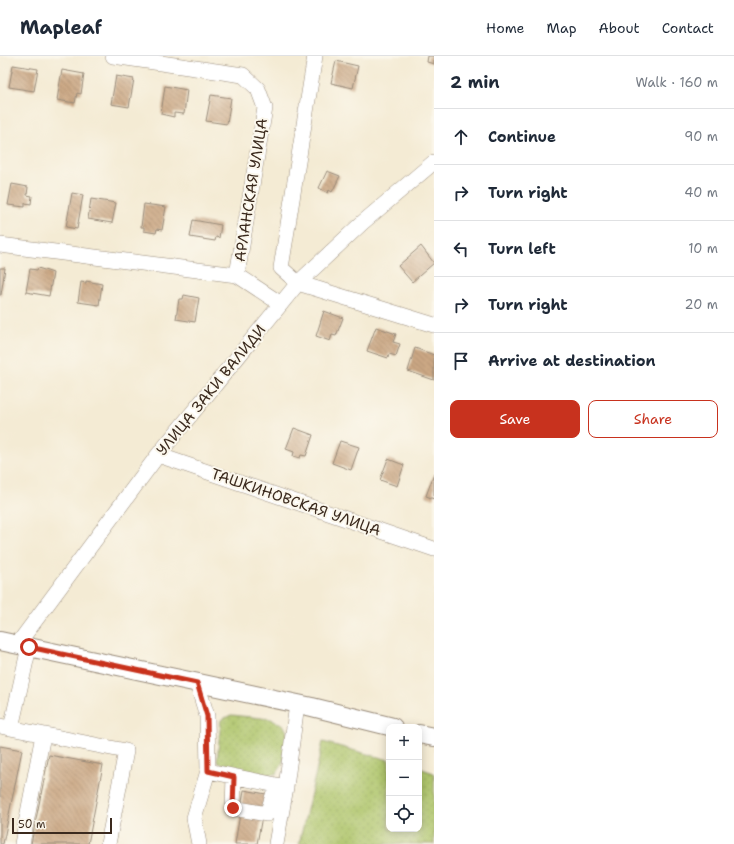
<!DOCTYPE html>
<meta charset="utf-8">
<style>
body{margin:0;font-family:"Shantell Sans",sans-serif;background:#f2f2f3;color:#1f2937}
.controls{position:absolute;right:12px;bottom:12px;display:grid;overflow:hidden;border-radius:8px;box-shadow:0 2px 10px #0003}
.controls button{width:36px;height:36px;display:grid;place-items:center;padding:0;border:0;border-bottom:1px solid #e0e1e3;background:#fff;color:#1f2937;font:20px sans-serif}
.scale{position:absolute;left:12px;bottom:10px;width:100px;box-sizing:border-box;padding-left:4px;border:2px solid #3b2a1e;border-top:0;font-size:11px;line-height:14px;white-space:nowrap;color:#3b2a1e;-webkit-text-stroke:3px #fbf7ec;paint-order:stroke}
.stop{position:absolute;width:12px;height:12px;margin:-9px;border:3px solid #c8321e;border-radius:50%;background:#fff}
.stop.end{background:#c8321e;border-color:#fff;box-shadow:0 1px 4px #0008}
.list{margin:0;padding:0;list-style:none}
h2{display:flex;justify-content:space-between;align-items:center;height:52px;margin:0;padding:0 16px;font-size:17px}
h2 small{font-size:13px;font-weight:400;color:#747a83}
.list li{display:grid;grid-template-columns:26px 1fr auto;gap:12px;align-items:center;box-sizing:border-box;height:56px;padding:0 16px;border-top:1px solid #e0e1e3}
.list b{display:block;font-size:15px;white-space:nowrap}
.list em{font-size:13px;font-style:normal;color:#747a83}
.actions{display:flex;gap:8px;padding:12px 16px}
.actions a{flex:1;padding:9px 0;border:1px solid #c8321e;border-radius:8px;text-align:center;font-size:14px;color:#c8321e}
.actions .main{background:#c8321e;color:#fff}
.icon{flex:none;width:22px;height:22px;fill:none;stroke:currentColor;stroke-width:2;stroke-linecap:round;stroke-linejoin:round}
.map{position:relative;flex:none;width:434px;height:788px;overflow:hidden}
header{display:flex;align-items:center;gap:24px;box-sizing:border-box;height:56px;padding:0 20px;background:#fff;border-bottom:1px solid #e0e1e3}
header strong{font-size:19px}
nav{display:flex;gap:22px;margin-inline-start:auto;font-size:14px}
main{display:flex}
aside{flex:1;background:#fff}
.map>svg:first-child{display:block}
.green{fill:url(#green-dots);stroke:#747844}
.building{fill:url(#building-back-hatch)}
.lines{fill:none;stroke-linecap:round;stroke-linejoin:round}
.minor-casing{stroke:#988a79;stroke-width:16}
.major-casing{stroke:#988a79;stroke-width:20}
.minor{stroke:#fff;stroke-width:15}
.major{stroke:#fff;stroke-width:18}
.route{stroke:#c8321e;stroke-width:5}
.labels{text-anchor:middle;stroke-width:4;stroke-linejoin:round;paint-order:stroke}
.street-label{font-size:15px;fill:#3b2a1e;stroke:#fbf7ec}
</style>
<header>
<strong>Mapleaf</strong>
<nav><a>Home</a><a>Map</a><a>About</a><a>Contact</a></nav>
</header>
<main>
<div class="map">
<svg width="434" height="788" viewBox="0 0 434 788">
<defs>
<pattern id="green-dots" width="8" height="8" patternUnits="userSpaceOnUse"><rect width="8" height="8" fill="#aec56a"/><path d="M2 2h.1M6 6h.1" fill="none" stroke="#97a95b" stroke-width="1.8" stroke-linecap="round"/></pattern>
<pattern id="building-back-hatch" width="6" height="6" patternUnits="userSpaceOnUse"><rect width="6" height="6" fill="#cba784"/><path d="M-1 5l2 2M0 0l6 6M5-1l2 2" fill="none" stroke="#a6886b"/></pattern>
</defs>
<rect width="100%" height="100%" fill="#fbf7ec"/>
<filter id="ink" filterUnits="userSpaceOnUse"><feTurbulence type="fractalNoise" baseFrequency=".025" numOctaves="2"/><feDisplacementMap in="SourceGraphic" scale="8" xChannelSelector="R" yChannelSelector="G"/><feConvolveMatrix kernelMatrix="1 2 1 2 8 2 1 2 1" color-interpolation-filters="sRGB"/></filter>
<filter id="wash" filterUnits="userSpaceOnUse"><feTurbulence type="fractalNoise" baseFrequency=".012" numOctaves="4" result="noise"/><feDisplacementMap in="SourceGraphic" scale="16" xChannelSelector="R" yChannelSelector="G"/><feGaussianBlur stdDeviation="0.9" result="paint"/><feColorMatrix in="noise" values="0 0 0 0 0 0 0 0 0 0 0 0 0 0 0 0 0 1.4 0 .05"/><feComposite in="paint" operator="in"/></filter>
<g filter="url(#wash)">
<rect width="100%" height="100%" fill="#f4ebd4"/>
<path class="green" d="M231,659L271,663L284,670L287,676L283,707L277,717C263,722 231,712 217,706L221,664Z
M323,686L389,704V773H419V712L434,717V788H299Z"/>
<g id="blocks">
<path class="building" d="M428,0H434V8L427,6Z
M336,5L358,10L353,32L331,27Z
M13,9L38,13L34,35L9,31Z
M62,14L84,18L81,38L77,37L75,47L57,44Z
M116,20L134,23L129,51L111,48Z
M165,30L187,34L184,58L174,57V61L161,58Z
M211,39L231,42L227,68L206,65Z
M327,115L340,120L332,136L329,134L328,137L319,132Z
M12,128L28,131L27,139L32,140L31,148L25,147V151L8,149Z
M72,137L83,139L77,173L66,171Z
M91,143L116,147L112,167L88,163Z
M144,148L166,151L162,174L157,173L156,177L144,175V171H141Z
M193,164L221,169L219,182L216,181L215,185L190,181Z
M421,190L434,207L412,226L398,210Z
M0,212H5L1,239H0Z
M38,212L53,217L49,240L26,236L30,213L37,214Z
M86,225L102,228L99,249L78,246L81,226L86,227Z
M184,239L199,242L195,266L176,263L179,243H183Z
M324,255L343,262L336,280L332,279L330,285L316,280Z
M376,271L396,278L393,286L400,288L396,300L389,298L388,302L367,295Z
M415,292L434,299V324L408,315Z
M294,372L313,379L306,400L301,399L300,402L293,400L294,396L286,393Z
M340,385L359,391L351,414L332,407Z
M388,403L404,409L397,430L380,424Z
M434,418V443L426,440Z
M0,690L22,694L3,788H0Z
M49,699L103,709L88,788H31Z
M244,734L266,738L257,788H235Z"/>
</g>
</g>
<g filter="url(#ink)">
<use href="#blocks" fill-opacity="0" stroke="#988a79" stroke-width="1"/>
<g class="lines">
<defs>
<path id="minor" d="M113,0L243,19L258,33L265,52L237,219
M315,0L281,212L298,227L434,269
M0,189L237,219L281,248
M158,399L434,493
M17,589L158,399L298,227L362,167L434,106
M197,627L207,660L208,715L286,731
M0,670L126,695L108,788
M11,672L29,591
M234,721L233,752L267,758L276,730
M22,788L43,679
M199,788L194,762L208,715
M276,788L286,731L297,648"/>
<path id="major" d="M0,585L312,651L393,671
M419,678L434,681"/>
</defs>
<use href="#minor" class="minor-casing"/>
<use href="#major" class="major-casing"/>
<use href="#minor" class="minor"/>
<use href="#major" class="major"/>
</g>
</g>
<g class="lines" filter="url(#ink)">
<path class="route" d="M29,591L197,627L207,660L208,715L234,721L233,752"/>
</g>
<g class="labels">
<g class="street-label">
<text transform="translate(251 134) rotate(-81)" y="5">АРЛАНСКАЯ УЛИЦА</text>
<text transform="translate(211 334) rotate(-51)" y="5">УЛИЦА ЗАКИ ВАЛИДИ</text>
<text transform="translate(296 446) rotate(19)" y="5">ТАШКИНОВСКАЯ УЛИЦА</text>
</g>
</g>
</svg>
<div class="controls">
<button>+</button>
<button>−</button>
<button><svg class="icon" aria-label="locate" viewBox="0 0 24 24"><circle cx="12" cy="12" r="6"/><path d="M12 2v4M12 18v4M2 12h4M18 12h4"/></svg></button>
</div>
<div class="scale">50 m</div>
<div class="stop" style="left:29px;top:591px"></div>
<div class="stop end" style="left:233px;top:752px"></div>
</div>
<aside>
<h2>2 min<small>Walk · 160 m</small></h2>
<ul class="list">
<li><svg class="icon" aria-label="ahead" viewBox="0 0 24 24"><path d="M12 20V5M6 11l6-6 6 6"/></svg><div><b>Continue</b></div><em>90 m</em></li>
<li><svg class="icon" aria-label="right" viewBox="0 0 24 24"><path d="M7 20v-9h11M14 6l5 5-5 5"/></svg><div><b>Turn right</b></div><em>40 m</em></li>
<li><svg class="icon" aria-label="left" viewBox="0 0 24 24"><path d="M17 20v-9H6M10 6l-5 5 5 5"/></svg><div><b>Turn left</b></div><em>10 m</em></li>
<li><svg class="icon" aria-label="right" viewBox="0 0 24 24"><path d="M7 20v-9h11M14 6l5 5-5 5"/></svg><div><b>Turn right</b></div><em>20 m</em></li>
<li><svg class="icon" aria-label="arrive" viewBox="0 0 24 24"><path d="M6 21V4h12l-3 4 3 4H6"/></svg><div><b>Arrive at destination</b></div></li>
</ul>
<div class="actions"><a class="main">Save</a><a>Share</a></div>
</aside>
</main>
